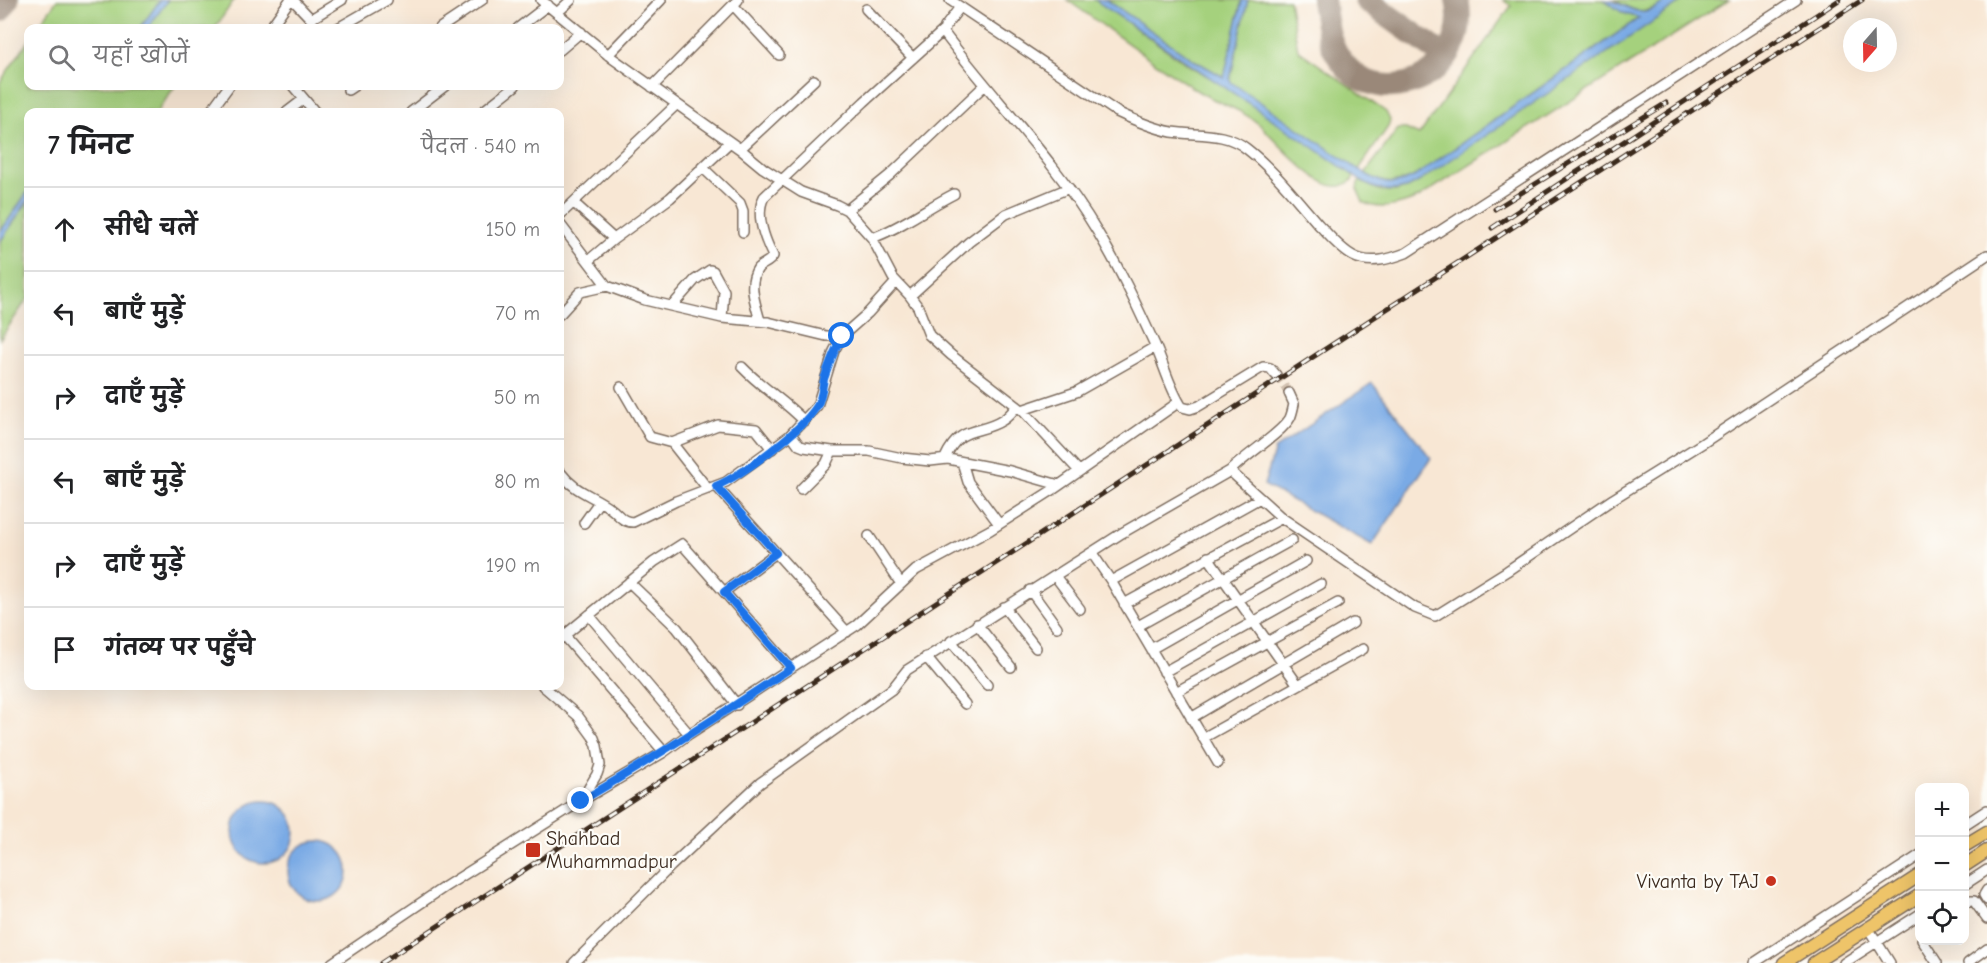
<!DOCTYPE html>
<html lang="hi">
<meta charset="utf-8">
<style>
body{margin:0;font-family:"Comic Neue","Playpen Sans Deva",sans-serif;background:#f2f2f2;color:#202124}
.controls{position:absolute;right:18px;bottom:18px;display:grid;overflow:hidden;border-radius:12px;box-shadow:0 6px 24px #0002}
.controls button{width:54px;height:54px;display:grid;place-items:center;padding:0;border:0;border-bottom:2px solid #e0e0e0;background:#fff;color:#202124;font:30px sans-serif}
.compass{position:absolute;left:1843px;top:18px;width:54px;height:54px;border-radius:50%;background:#fff;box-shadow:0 6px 24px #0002;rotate:200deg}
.stop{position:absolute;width:18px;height:18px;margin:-14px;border:4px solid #1a73e8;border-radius:50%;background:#fff}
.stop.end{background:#1a73e8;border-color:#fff;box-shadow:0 2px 6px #0008}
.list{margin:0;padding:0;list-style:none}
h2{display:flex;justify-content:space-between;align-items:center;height:78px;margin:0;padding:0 24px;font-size:26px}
h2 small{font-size:20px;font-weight:400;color:#757577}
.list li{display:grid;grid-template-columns:39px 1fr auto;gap:18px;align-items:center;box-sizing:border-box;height:84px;padding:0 24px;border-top:2px solid #e0e0e0}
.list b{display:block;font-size:22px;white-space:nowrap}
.list em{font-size:20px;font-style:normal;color:#757577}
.icon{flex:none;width:33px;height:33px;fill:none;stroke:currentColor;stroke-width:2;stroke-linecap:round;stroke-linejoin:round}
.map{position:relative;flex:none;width:1987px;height:963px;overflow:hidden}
.search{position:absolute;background:#fff;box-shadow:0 6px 24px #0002;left:24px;top:24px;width:540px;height:66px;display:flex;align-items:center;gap:15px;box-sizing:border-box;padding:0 21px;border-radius:12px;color:#757577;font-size:22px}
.panel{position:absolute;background:#fff;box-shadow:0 6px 24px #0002;left:24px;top:108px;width:540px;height:582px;border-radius:12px}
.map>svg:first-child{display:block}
.green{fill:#a5d17d;stroke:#707e4e;stroke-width:1.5}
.water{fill:#7aaae5;stroke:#5a6a82;stroke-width:1.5}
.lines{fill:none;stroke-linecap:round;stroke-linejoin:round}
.taxiway{stroke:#9a8879;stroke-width:24}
.minor-tunnel{stroke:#d2c1b0;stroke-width:9;stroke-dasharray:9 4.5;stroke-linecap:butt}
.minor-casing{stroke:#7d6c5e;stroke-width:12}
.major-casing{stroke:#7d6c5e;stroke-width:15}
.minor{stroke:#fff;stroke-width:9}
.major{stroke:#eec469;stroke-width:12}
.rail-casing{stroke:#3b2a1e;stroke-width:5}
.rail{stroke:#fdfcf7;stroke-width:3;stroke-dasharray:9;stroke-linecap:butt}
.route{stroke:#1a73e8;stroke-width:8}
.poi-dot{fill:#c8321e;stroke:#fdfcf7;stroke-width:2}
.labels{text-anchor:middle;stroke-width:4.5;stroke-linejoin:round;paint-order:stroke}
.poi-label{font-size:20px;fill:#3b2a1e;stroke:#fdfcf7;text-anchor:start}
</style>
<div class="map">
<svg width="1987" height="963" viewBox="0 0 1987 963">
<rect width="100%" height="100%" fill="#fdfcf7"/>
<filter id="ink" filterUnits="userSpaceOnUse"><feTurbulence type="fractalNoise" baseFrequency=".0167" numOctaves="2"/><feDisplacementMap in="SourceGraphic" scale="12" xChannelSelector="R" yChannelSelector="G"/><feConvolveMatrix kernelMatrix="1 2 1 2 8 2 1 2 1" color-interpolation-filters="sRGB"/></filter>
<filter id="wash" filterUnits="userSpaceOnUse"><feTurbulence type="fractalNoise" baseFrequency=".008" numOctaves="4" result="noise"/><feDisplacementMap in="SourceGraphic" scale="24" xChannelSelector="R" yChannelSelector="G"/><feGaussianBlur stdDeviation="1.35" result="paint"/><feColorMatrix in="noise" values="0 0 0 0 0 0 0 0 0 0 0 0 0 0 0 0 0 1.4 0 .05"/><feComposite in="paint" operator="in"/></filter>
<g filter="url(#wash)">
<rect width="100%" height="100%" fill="#f8e7d4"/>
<path class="green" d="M57,0H234L215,28H37Z
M1067,0H1095L1190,66L1225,86L1231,82L1230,79L1248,0H1289L1298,50L1386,112L1390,120L1388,127L1351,181C1345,185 1341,187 1334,186C1311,182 1277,141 1260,125C1239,107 1218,104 1196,90C1152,62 1110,30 1067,0Z
M1107,0H1242L1224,78L1194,60Z
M1503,0H1604L1623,12L1640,17L1415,176C1397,185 1383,185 1366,174L1361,182L1381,191H1398L1684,0H1729L1418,198C1401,205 1380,212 1363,202L1357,189L1358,183L1398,129H1406L1419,135L1511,6Z
M1615,0H1669C1645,15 1639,15 1615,0Z
M28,41V86H175L157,112H28V298L0,339V82Z"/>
<path class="water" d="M160,0H168L148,28H140Z
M1095,0H1107L1194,60L1224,77L1242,0H1248L1230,79L1231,82L1358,169C1380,183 1390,189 1415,176L1639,18L1623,13L1604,0C1620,0 1629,12 1645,12C1655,11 1661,2 1670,0C1674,0 1680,0 1684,0L1420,181C1400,194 1381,194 1361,181C1274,118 1183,61 1095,0Z
M28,191V201L0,242V232Z
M1372,383L1431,458L1372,545L1264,485L1275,449Z
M233 832a31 31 0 1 1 62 0a31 31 0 1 1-62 0Z
M288 871a30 30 0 1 1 60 0a30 30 0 1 1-60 0Z"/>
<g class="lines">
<path class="taxiway" d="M1323,0C1326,18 1327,38 1337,54C1376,120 1474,75 1457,0
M1366,0L1443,55
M0,10L7,0"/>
</g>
</g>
<g filter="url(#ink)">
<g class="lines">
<path class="minor-tunnel" d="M1276,375L1289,393"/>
<defs>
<path id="minor" d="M293,0L311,19L342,0
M541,0L612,58L740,149L763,168L801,192L837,205L847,210L872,238L893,278L910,296L918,307L929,335L951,355L1022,410L1079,471
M950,0L1117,112C1136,121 1152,128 1172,132C1198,136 1225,131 1247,149C1274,170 1296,199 1319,225C1329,235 1340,249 1353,256C1370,265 1390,259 1406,253L1796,0
M733,5L779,55
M960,7L945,27L944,33C994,100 1054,159 1097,231C1119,267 1137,306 1155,345C1164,365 1170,389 1182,407L1190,409L1199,406L1263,367L1270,368L1276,375
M866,9L913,58
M557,13L571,0
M270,28L290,0
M338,28L387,0
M440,28L482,0
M518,28L548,5
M560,50L581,32
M608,55L661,0
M293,86L315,112
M652,87L738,0
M348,90L354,86
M210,112L229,86
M287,112L304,99
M411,112L445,86
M482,112L515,86
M740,149L814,80
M702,167L740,203L743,211V232
M574,203L614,239
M847,210L890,175L985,85
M560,215L676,105
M560,224L607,286
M872,238C901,228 926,208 954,194
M589,260L614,239L670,198L730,142
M910,296L969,242L1006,214L1069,188
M672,306L695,280L710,270L713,271L724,291L722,318
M560,314L580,292L607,286L645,300L722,318L768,322L826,336H842
M760,321C756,305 747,284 758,268C763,263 769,263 773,256C765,240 755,214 764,197L864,102L944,30
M742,367C761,387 785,401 804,421
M621,387L650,437L672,443L708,489
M1289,393L1294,404C1293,408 1292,414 1290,418C1282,433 1244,456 1230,471L1282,518L1415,608L1435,616L1507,571L1613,499L1703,443L1987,255
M1022,410L1076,392L1155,347
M791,434L799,445L804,447L832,451H869L902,458L930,461L948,459L1010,471L1059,485
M672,443L718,425L756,429L772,449
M945,458C961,423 978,436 1003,420C1008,417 1013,411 1017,406
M962,462L968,482L999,524
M560,472C576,493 591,494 610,508C619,514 621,522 633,522L676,501L726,482L789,436L817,406L834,351L842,336L868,313L896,282
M716,486L847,632
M801,489L826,464L832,451
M584,523L599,502
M869,536L901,584
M1092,553L1111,581L1218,763
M1208,557L1298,685
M1055,576L1080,609
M1111,581L1260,498
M629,582L677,628L737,705
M1030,590L1057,627
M724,592L776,553
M1124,604L1282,518
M1004,607L1036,648
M589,615L689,734
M977,624L1011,667
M1138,626L1292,540
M564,635L664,752
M560,639L654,562L682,544L791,668
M951,641L987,685
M1151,649L1306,561
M926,657L965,704
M1164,672L1321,584
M1176,692L1338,603
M1191,718L1353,623
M1203,738L1363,649
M581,801L664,752L689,734L857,625L916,570L990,530L1051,491L1179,402
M1964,825L1987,810
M1964,885L1987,870
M1987,890L1984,895L1987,900
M1964,904L1970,901H1974L1987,919
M1868,928L1890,963
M1922,940L1937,963
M332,963L443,888L581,801L597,774L600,765L597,746L594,738L578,716L543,686
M574,963L671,866L760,783L892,689L907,670L1122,533L1230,471
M1754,963L1920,855
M1844,963L1920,914
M1968,963L1987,949"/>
<path id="major" d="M1964,846L1987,832
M1964,866L1987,851
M1784,963L1920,875
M1814,963L1920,895"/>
</defs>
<use href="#minor" class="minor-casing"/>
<use href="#major" class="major-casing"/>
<use href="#minor" class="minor"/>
<use href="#major" class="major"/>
<defs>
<path id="rail" d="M1495,209L1666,103
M1492,228L1839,0
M381,963L1862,0"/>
</defs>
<use href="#rail" class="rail-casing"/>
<use href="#rail" class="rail"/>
</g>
</g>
<g class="lines" filter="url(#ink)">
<path class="route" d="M581,801C653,759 722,714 791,668L724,592L776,553L716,486C744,474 801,431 817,406C822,398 822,388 824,379C829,364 835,350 842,336"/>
</g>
<g class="poi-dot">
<rect x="525" y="842" width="16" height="16" rx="3"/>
<circle cx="1771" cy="881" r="6"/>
</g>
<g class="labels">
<g class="poi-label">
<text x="546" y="845">Shahbad<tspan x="546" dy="23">Muhammadpur</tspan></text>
<text x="1759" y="888" text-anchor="end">Vivanta by TAJ</text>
</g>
</g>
</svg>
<div class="controls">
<button>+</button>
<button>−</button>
<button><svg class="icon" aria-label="locate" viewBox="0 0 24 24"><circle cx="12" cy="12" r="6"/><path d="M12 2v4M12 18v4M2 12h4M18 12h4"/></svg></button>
</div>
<svg class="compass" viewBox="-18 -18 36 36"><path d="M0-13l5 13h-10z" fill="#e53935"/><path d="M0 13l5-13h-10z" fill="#757577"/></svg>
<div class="stop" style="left:842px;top:336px"></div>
<div class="stop end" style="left:581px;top:801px"></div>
<div class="search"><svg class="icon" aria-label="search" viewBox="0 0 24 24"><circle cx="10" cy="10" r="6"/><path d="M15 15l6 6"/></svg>यहाँ खोजें</div>
<section class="panel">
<h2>7 मिनट<small>पैदल · 540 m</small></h2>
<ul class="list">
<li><svg class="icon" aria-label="ahead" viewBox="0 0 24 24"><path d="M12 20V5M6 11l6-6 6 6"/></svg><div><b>सीधे चलें</b></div><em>150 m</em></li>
<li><svg class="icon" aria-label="left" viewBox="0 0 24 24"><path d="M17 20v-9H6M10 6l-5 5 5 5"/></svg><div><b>बाएँ मुड़ें</b></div><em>70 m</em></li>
<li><svg class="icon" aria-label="right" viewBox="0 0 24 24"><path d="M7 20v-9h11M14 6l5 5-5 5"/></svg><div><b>दाएँ मुड़ें</b></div><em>50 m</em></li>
<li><svg class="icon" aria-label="left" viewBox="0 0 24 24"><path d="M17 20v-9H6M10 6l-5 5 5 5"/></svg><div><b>बाएँ मुड़ें</b></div><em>80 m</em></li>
<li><svg class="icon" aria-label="right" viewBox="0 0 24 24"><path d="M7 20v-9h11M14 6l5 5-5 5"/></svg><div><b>दाएँ मुड़ें</b></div><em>190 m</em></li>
<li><svg class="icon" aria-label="arrive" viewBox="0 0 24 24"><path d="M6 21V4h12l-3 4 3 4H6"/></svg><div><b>गंतव्य पर पहुँचे</b></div></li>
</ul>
</section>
</div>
